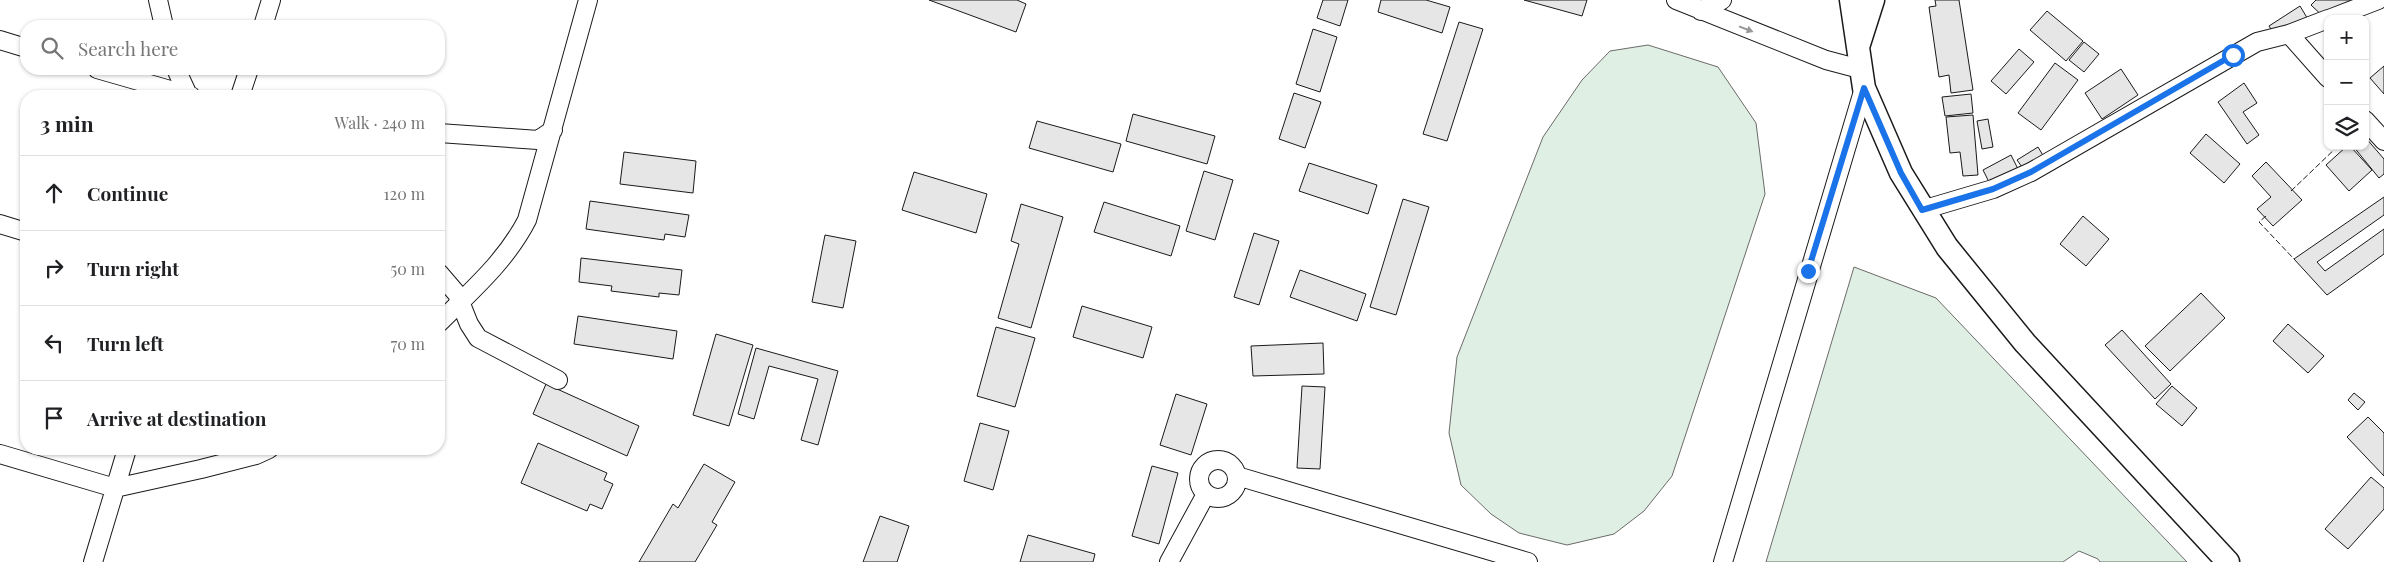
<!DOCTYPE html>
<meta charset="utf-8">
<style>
body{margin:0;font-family:"Playfair Display",serif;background:#f2f2f2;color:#202124}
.controls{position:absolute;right:15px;top:15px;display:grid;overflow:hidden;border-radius:10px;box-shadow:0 1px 4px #0004}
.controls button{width:45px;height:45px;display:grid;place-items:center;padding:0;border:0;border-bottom:1px solid #e0e0e0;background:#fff;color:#202124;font:25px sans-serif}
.stop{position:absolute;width:15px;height:15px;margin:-11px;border:4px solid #1a73e8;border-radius:50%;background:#fff}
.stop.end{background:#1a73e8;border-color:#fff;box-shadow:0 1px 5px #0008}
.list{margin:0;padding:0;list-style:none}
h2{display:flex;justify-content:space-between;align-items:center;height:65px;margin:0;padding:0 20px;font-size:21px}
h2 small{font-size:16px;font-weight:400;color:#757577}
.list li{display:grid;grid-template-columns:32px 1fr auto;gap:15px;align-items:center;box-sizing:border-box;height:75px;padding:0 20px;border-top:1px solid #e0e0e0}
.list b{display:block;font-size:19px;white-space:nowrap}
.list em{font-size:16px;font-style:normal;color:#757577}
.icon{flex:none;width:28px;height:28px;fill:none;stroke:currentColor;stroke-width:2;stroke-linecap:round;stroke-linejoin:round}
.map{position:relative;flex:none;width:2384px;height:562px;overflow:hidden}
.search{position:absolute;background:#fff;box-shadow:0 1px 4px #0004;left:20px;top:20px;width:425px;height:55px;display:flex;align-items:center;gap:12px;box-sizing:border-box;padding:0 18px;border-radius:20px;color:#757577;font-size:19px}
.panel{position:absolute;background:#fff;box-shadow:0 1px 4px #0004;left:20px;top:90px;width:425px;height:365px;border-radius:20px}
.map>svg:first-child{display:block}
.green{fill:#e0efe3;stroke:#6a6a6a}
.building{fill:#e6e6e6;stroke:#1a1a1a}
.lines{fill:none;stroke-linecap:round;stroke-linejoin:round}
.minor-casing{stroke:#1a1a1a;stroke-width:20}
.tertiary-casing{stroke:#1a1a1a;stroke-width:25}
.minor{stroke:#fff;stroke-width:18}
.tertiary{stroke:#fff;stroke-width:22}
.fence{stroke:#1a1a1a;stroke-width:1;stroke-dasharray:6 2.5;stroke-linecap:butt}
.oneway{fill:#989898}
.route{stroke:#1a73e8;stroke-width:6}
</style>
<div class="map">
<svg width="2384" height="562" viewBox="0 0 2384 562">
<rect width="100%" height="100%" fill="#fff"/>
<path class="green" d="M1648,45L1718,67L1756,123L1765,194L1672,476L1644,511L1614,534L1567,545L1519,533L1491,514L1461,485L1449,433L1457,357L1543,137L1582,80L1610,51Z
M1854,267L1936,298L2187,562H2100L2098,559L2079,551L2063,562H1766Z"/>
<path class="building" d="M929,0H1017L1026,4L1016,32Z
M1323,0H1348L1340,26L1317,18Z
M1381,0H1426L1450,7L1442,33L1378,12Z
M1524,0H1587L1582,16Z
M1935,0H1959L1973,90L1951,93L1949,75L1939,77L1929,7L1936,6Z
M2316,0H2356L2328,21L2311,5Z
M2300,6L2309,21L2278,41L2269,26Z
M2047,11L2083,41L2066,61L2030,30Z
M1459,22L1483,29L1447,141L1423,134Z
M1313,29L1337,37L1320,92L1296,84Z
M2084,42L2099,54L2084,72L2069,60Z
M2019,49L2034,62L2006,94L1991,81Z
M2055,63L2078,80L2041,130L2018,113Z
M2384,66V94L2370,78Z
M2121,69L2138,95L2102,119L2085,93Z
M2244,83L2257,103L2243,112L2259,135L2247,144L2218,102Z
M1294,93L1321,102L1305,148L1279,139Z
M1971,94L1973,113L1945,116L1942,97Z
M1133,114L1215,136L1207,164L1126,141Z
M1973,115L1978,175L1963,176L1960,152L1950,153L1946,117Z
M1988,119L1993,147L1982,149L1977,121Z
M1037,121L1121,144L1113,172L1029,148Z
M2206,134L2240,164L2224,183L2190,153Z
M2365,137L2384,159V174L2379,178L2353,146H2365Z
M2347,146H2350L2372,170L2349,191L2326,165Z
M2038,147L2047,162L2027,174L2017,160Z
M624,152L696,161L693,193L620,184Z
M2011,155L2022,177L1994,192L1983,170Z
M2266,162L2302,200L2273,226L2257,209L2271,197L2252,176Z
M1309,163L1377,185L1368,214L1299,191Z
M1204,171L1233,180L1215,240L1186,231Z
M914,172L987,194L976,233L902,210Z
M2384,197V215L2317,262L2325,271L2384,229V254L2327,295L2294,259Z
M1403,199L1429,207L1396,315L1370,307Z
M590,201L689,215L685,237L665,234L664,240L586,229Z
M1104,202L1180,226L1171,256L1094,232Z
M1021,204L1063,217L1031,328L998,318L1019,244L1011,241Z
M2083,216L2109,239L2086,266L2060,244Z
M1254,233L1279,241L1259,305L1234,297Z
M825,235L856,241L843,308L812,302Z
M581,258L682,270L679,295L659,293V297L611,291L612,286L579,282Z
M1300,270L1366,294L1357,321L1290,297Z
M2201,293L2225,318L2170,371L2145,346Z
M1082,306L1152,327L1143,358L1073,337Z
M578,316L677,331L673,359L574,344Z
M2288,324L2324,356L2308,373L2273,341Z
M996,327L1035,338L1015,407L977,396Z
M2122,330L2171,384L2155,399L2105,345Z
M716,334L753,345L729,426L693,415Z
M1323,343L1324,374L1253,376L1251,346Z
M756,348L838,371L818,445L801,440L818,379L769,366L754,419L738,414Z
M546,384L639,426L627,456L533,414Z
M1302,386L1325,387L1320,469L1297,468Z
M2172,386L2197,408L2182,426L2156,404Z
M2354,393L2365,402L2358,410L2348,400Z
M1176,394L1207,404L1191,455L1160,445Z
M2368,417L2384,433V476L2347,437Z
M980,423L1009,431L993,490L964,481Z
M538,443L607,473L604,480L613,484L602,509L590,504L587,511L521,483Z
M704,464L735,482L712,522L717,525L695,562H639L673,504L678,508Z
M1152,466L1178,473L1159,544L1132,536Z
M2371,477L2384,488V509L2348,549L2325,529Z
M880,516L909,526L897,562H863Z
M1028,535L1095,554L1093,562H1020Z"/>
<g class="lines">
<defs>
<path id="minor" d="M158,0L164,26
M1676,0L1826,60L1860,69
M1701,11L1722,0
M2329,19L2378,0
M263,26L271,0
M2289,34L2328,78
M0,40L26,48
M97,69L191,96
M176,69L188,95
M240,96L249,69
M2365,120L2384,141
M439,133L538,140L553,130
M1922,210L1993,189L2031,172L2257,42L2289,34L2328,19
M0,224L26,232
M439,273L457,294L469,324L478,338L558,380
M439,323C471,291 506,261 527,220L588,0
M0,454L115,488L201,469L256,455L269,449
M1199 479a19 19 0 1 1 38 0a19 19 0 1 1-38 0Z
M1237,476L1528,562
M93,562L127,449
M1169,562L1206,494
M1723,562L1864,88"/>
<path id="tertiary" d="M1851,0L1864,88L1901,173L1947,247L2025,343L2228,562
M1859,44L1873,0"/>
</defs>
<use href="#minor" class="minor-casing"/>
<use href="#tertiary" class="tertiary-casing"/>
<use href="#minor" class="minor"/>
<use href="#tertiary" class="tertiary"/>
<path class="fence" d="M2291,191L2338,146
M2266,216L2259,222L2294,259"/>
</g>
<defs><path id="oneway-solid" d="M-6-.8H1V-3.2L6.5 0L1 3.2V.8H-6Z" transform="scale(1.25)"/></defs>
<use class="oneway" href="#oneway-solid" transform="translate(1746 29) rotate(21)"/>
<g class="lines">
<path class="route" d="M1808,271L1864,88L1901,173L1922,210L1993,189L2031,172L2233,55"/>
</g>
</svg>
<div class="controls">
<button>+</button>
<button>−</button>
<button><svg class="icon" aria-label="layers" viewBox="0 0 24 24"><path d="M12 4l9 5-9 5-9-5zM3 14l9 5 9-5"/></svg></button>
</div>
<div class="stop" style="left:2233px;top:55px"></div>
<div class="stop end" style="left:1808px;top:271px"></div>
<div class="search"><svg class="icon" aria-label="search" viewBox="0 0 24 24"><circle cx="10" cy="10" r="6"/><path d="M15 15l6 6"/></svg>Search here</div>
<section class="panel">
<h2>3 min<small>Walk · 240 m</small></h2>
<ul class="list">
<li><svg class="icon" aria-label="ahead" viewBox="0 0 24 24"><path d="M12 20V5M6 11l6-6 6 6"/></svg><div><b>Continue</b></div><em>120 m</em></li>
<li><svg class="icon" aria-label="right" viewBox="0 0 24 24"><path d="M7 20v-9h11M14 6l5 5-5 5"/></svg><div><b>Turn right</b></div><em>50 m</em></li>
<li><svg class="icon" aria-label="left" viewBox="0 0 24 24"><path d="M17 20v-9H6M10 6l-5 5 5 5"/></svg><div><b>Turn left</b></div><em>70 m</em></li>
<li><svg class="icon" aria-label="arrive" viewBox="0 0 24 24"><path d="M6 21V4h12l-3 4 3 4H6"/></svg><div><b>Arrive at destination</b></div></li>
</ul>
</section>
</div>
